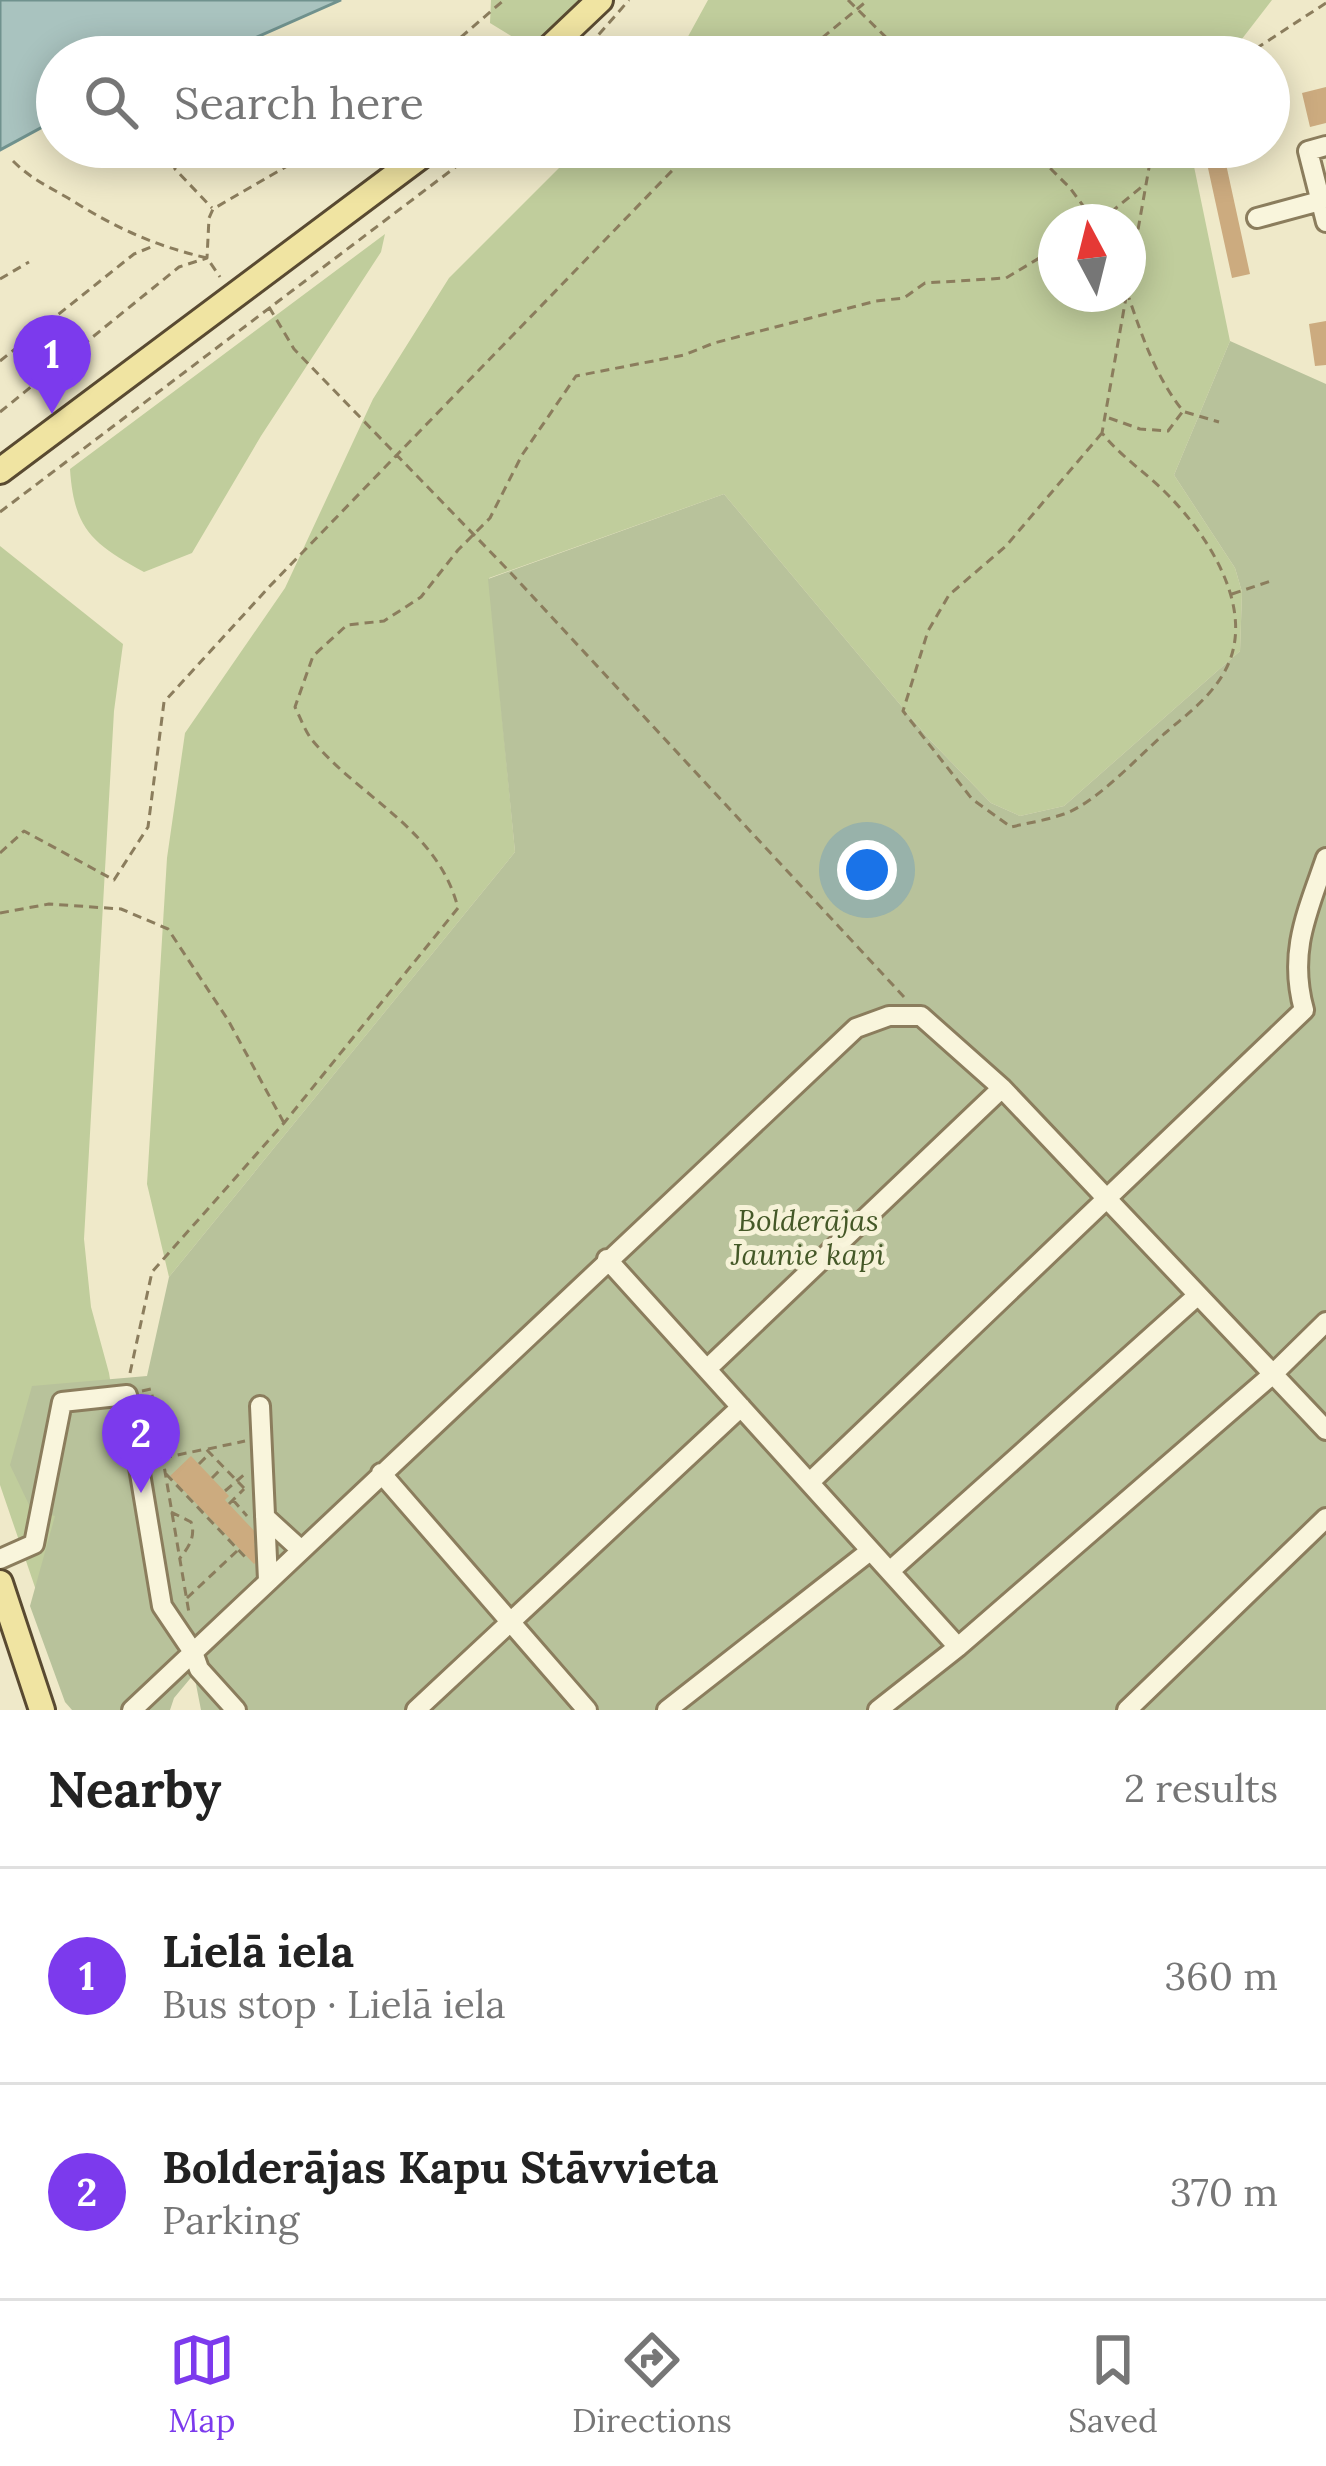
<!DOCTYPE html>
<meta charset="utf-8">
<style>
body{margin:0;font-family:Lora,serif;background:#f2f2f2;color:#222}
.compass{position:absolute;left:1038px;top:204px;width:108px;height:108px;border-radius:50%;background:#fff;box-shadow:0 6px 30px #0003;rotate:353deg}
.you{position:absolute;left:867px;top:870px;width:42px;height:42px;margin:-30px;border:9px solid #fff;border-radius:50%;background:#1a73e8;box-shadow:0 0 0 18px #1a73e833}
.badge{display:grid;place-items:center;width:78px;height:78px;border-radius:50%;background:#7c3aed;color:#fff;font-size:39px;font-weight:700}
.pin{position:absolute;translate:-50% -99px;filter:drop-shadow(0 3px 6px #0008)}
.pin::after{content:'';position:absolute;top:63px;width:42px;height:36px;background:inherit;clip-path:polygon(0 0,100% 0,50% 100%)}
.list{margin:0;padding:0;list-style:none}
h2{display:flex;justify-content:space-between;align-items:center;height:156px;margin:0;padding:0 48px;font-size:51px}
h2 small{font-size:39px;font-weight:400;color:#767676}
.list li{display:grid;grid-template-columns:78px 1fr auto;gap:36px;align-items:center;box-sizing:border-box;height:216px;padding:0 48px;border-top:3px solid #e0e0e0}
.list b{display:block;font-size:45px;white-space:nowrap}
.list p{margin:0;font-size:39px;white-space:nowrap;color:#767676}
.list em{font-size:39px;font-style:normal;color:#767676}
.icon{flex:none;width:66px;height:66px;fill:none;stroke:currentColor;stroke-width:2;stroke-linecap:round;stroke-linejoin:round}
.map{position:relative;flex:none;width:1326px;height:1710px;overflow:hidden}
.search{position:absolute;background:#fff;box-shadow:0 6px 30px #0003;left:36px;right:36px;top:36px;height:132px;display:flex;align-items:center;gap:30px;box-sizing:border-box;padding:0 42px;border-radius:66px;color:#767676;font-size:45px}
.sheet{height:588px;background:#fff}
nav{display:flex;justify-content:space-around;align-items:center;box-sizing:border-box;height:168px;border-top:3px solid #e0e0e0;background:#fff;font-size:33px;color:#767676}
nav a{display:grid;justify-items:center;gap:6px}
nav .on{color:#7c3aed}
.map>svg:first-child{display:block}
.green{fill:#c0cd9c;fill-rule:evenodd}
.cemetery{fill:#b8c29b}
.water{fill:#a9c3bf;stroke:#70928e;stroke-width:3}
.building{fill:#ccab7f}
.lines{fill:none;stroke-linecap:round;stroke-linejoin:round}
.minor-casing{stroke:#8b7d5d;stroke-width:24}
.major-casing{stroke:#594a31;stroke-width:30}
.path{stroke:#8b7d5d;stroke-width:3;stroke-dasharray:9 6;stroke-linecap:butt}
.minor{stroke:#f9f5dc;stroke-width:18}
.major{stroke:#f0e4a2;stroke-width:24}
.labels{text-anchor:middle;stroke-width:10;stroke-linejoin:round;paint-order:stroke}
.park-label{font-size:30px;font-style:italic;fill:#445827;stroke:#f6f2d8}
</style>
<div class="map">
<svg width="1326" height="1710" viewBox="0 0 1326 1710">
<rect width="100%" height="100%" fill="#efe9c9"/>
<path class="green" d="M491,0H582L534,50L490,23Z
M708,0H1272L1228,57H669L685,42Z
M580,147H1190L1230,341L1174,475L1235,568L1242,592L1240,651L1064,806L1020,816L991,803L929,739L724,494L489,578L515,852L169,1277L147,1184L167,858L185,733L285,588L373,399L449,278ZM1056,222H1128V294H1056Z
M385,234L381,252L261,436L192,553L144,572C93,544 74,530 70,469Z
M0,546L123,644L114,711L84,1239L91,1307L109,1373L163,1710H77L0,1485Z"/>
<path class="cemetery" d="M1230,341L1326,384V1710H201L194,1674L174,1698L170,1710H72L65,1702L30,1606L55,1516L32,1511L10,1465L32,1386L147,1376L169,1277L515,852L488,579L724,494L929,739L991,803L1020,816L1064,806L1240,651L1242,592L1235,568L1174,475Z"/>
<path class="water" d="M0,0H341L212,57H57V119L0,150Z"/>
<path class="building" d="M1326,87V123L1310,127L1302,93Z
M1226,164L1250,274L1232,278L1208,168Z
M1326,321V365L1315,366L1309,324Z
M191,1456L229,1496L225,1500L261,1538L254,1544L264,1555L254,1564L170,1476Z"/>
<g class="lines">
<defs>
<path id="minor" d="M1326,146L1308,151L1326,222
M1257,218L1320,201
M607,1259L958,1647
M707,1369L1002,1088
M260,1406L268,1580
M381,1473L587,1710
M810,1482L1304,1010C1288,952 1307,913 1326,858
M265,1517L300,1549
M0,1559L34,1544L62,1402L127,1395L162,1606L193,1652L199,1669L236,1710
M891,1570L1198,1295
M132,1710L856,1028L889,1016H921L1002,1088L1326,1430
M416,1710L741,1407
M667,1710L870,1551
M878,1710L958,1647L1273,1374L1326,1322
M1127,1710L1326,1518"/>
<path id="major" d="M540,57L600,0
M0,471L433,147
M0,1583L42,1710"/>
</defs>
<use href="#minor" class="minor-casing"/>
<use href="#major" class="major-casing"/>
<path class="path" d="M848,0L906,57
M438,57L504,0
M579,57L629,0
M799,57L868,0
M1243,57L1326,3
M169,147L175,169L212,208
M1029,147L1070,188L1095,222
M13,161C30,178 47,186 68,198C116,228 152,245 207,258L220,277
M1099,222L1144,185
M0,279L29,262
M269,307L294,349L509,571L904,997
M0,361L134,254L151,247
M0,412L179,267L207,258L209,218L213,209L320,147
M1185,412L1219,422
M1109,418L1140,429L1168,431L1183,411C1156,377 1143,339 1129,298
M1102,433L1006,546L949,595L928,631L903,711L972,799L1011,827C1028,823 1047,820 1064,814C1096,803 1138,757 1164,734C1185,716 1208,699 1222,676C1260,616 1211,539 1169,496C1147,473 1122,458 1102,433L1150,162L1157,147
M0,512L482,147
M1232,594L1271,581
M0,853L24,831L114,880L148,827L164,702L269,587L695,147
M0,913L49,904L121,909L168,929L228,1020L284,1123
M130,1373L152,1272L284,1123L458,908C438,829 361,799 312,740C305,731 300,717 295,707L313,656L347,625L384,621L421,597L458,550L490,518L522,455L576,376L684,355L714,343L876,301L904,298L925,283L1006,278L1056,248
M142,1391L151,1389L189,1613
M208,1449L245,1441
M163,1458L206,1449L244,1488
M199,1464L209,1454
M166,1474L247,1559
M212,1478L223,1467
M225,1491L246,1473
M233,1500L247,1516
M229,1504L244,1489
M171,1512L191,1522C196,1536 189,1547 180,1558
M187,1598L237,1551"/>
<use href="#minor" class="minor"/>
<use href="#major" class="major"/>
</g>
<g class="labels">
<g class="park-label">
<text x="808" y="1231">Bolderājas<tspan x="808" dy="34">Jaunie kapi</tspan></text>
</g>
</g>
</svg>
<svg class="compass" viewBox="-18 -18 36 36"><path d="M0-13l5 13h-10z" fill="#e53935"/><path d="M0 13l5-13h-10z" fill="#767676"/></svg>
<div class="you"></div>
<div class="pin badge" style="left:52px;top:414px">1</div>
<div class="pin badge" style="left:141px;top:1493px">2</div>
<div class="search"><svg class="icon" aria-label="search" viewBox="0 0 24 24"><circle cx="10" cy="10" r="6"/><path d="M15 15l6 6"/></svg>Search here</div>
</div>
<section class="sheet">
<h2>Nearby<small>2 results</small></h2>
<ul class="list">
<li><span class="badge">1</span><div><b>Lielā iela</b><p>Bus stop · Lielā iela</p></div><em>360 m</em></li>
<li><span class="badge">2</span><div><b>Bolderājas Kapu Stāvvieta</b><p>Parking</p></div><em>370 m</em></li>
</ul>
</section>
<nav>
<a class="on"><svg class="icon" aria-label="map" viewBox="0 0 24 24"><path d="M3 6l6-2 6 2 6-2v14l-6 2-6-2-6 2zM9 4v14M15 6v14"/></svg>Map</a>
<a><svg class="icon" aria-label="directions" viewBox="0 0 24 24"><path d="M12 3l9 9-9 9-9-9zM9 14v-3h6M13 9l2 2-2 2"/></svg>Directions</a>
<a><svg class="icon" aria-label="saved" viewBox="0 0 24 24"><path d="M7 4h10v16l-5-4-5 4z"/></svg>Saved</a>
</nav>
